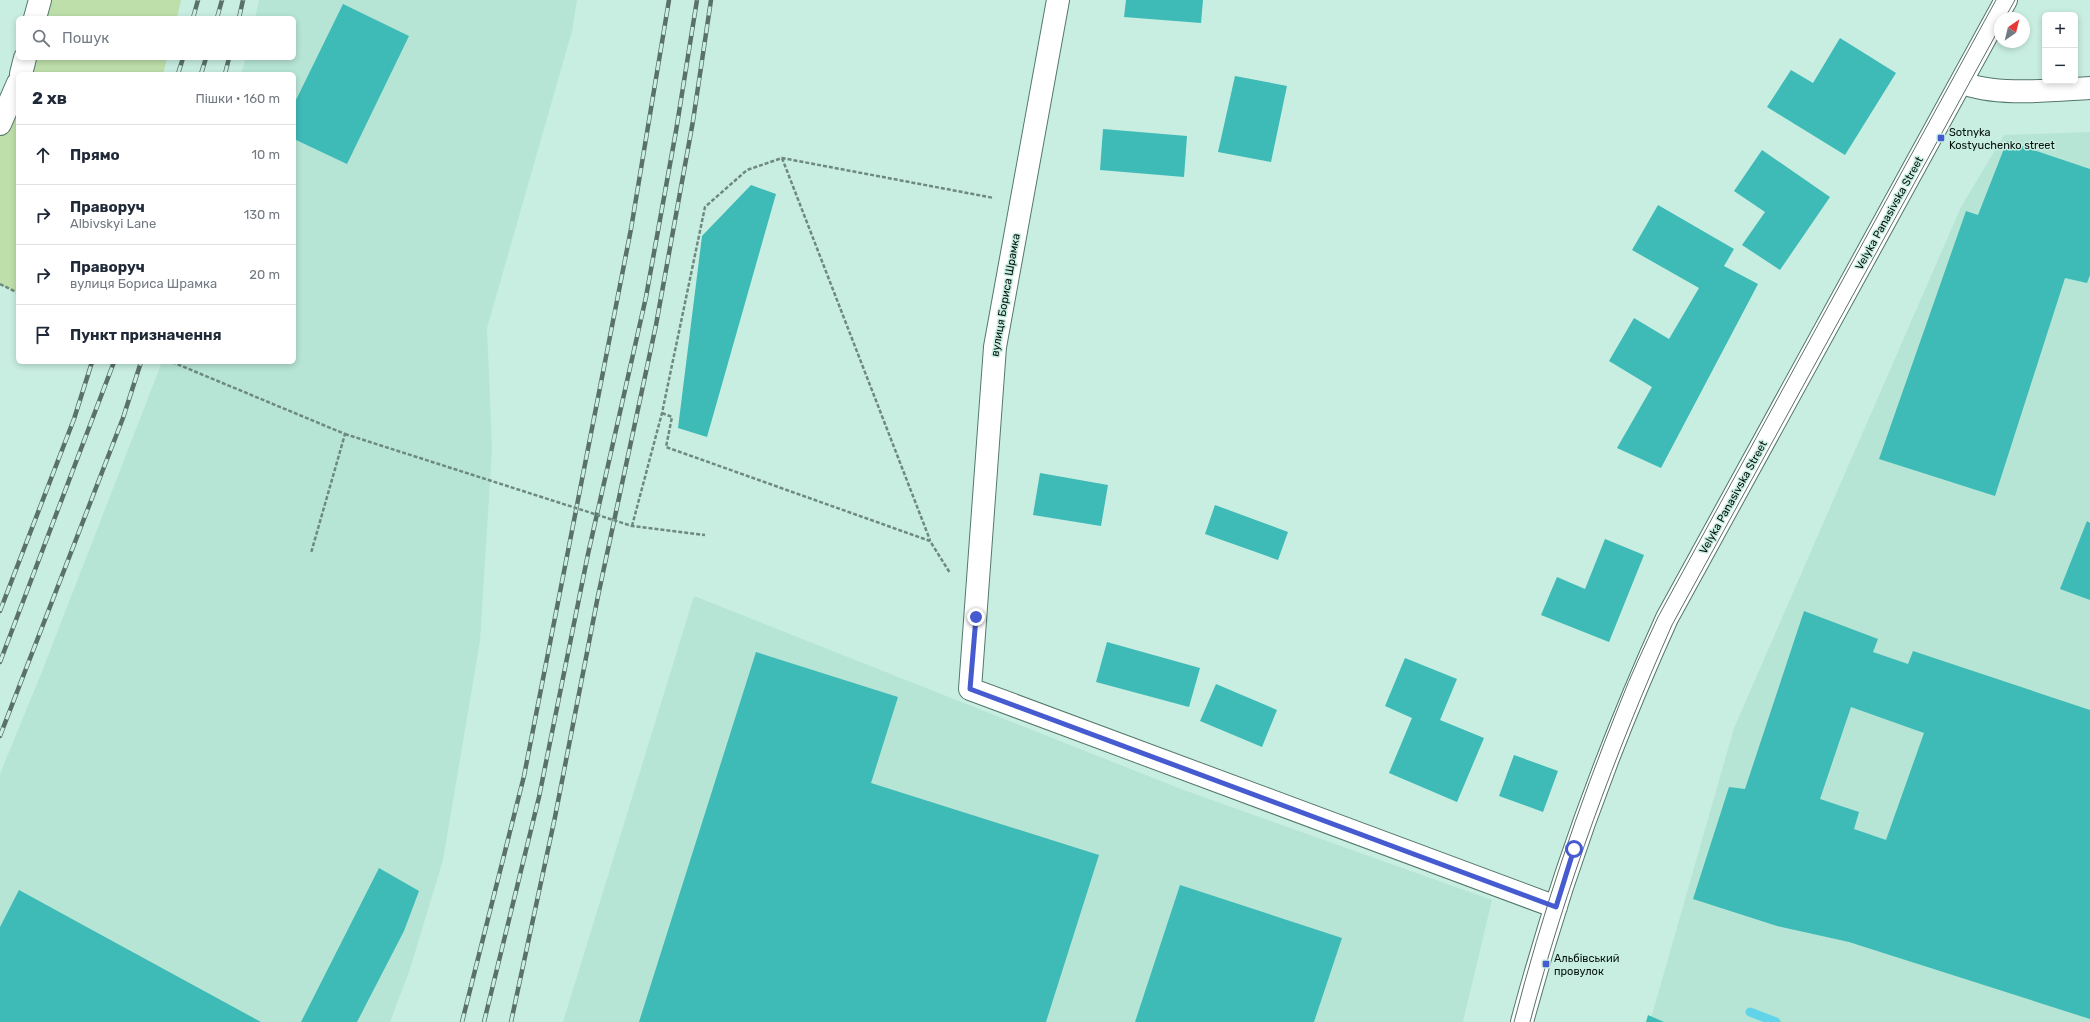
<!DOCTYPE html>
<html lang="uk">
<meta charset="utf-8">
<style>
body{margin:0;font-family:Rubik,sans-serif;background:#f6f6f7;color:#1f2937}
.controls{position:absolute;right:12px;top:12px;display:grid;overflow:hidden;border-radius:6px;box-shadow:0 2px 6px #0003}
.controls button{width:36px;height:36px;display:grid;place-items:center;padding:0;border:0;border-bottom:1px solid #e0e1e3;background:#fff;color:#1f2937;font:20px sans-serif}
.compass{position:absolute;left:1994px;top:12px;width:36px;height:36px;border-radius:50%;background:#fff;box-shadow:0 2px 6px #0003;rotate:35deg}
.stop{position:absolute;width:12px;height:12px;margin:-9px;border:3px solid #465bd0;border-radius:50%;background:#fff}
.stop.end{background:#465bd0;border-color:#fff;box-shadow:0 1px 4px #0008}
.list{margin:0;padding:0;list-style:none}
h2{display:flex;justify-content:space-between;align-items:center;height:52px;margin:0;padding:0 16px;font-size:17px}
h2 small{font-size:13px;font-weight:400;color:#747a83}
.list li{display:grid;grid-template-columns:26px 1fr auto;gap:12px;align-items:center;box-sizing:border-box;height:60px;padding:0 16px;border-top:1px solid #e0e1e3}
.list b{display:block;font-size:15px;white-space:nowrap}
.list p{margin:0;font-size:13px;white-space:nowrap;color:#747a83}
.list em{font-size:13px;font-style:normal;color:#747a83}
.icon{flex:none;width:22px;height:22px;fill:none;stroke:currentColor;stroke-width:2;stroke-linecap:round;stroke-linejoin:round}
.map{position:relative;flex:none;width:2090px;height:1022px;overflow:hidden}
.search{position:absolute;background:#fff;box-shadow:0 2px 6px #0003;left:16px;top:16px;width:280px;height:44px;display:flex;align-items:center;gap:10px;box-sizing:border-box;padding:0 14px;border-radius:6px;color:#747a83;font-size:15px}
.panel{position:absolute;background:#fff;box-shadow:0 2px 6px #0003;left:16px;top:72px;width:280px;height:292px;border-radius:6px}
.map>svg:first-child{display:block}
.built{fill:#b6e5d5}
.green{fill:#bedfaa}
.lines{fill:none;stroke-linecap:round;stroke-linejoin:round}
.stream{stroke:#62d4ea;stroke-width:9}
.building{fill:#3ebab7;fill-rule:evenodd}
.minor-casing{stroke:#54776c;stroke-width:24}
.path{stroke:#6e8980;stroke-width:2.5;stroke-dasharray:4 2;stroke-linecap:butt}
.minor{stroke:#fff;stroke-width:22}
.tram{stroke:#5a7169;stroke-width:1}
.rail-casing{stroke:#5a7169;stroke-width:4.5}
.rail{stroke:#c8eee1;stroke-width:3;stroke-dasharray:9;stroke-linecap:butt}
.path-bridge{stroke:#6e8980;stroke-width:2.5;stroke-dasharray:4 2;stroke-linecap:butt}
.route{stroke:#465bd0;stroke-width:5}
.poi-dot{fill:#465bd0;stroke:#c8eee1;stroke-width:1.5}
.labels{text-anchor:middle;stroke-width:3;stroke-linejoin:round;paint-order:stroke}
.poi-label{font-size:11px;fill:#030f0b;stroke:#c8eee1;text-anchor:start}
.street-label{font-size:11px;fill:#030f0b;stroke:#c8eee1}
</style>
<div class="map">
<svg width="2090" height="1022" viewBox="0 0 2090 1022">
<rect width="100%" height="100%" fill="#c8eee1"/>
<path class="built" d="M259,0H577L572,31L487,328L492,449L480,641L443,860L410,969L390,1022H0V774L43,669L162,362H294V74H241L246,58H294V18H255Z
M2090,132V1022H1650L1734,728L1961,207L2004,135Z
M694,596L1181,789L1492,900L1463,1022H563Z"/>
<path class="green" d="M40,0H181L177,18H35Z
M25,58H167L163,74H21Z
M18,83V293L0,284V125Z"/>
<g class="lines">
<path class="stream" d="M1750,1012L1776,1022"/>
</g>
<path class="building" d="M1126,0H1203L1201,23L1124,17Z
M343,4L409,36L347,164L294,139V104Z
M1840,38L1896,73L1845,155L1767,107L1791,70L1813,83Z
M1235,76L1287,86L1271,162L1218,152Z
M1103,129L1187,136L1184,177L1100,170Z
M2007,141L2090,169V275L2087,283L2065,278L1995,496L1879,459L1966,211L1978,215Z
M1762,150L1830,197L1780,270L1742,245L1765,212L1734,191Z
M751,185L776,194L707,437L678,428L702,236Z
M1658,205L1734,249L1724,266L1758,284L1661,468L1617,448L1652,387L1609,361L1634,318L1669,339L1699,288L1632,250Z
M1040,473L1108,485L1101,526L1033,515Z
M1215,505L1288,532L1278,560L1205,534Z
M2087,521L2090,523V600L2060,589Z
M1605,539L1644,555L1609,642L1541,615L1557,577L1585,589Z
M1804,611L1878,639L1873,652L1908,664L1913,651L2090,710V1019L1849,942L1777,926L1693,899L1729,787L1745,789ZM1851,707L1924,733L1886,840L1854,829L1859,812L1820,799Z
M1107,642L1200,668L1189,707L1096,682Z
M756,652L898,697L871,783L1099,855L1046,1022H639Z
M1405,658L1457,679L1440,720L1484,738L1457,802L1389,773L1412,718L1385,706Z
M1216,684L1277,710L1262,747L1200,721Z
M1514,755L1558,771L1543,812L1499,796Z
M379,868L419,891L404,931L357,1022H301Z
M1180,885L1342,938L1314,1022H1135Z
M19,890L83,925L261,1022H0V927Z
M1648,1015L1664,1022H1646Z"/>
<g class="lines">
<defs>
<path id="minor" d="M1058,0L995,347L970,689L1556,907
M35,18L40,0
M21,74L25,58
M1961,82C1995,97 2053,90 2090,88
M0,124L18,83
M1522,1022C1559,883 1608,748 1667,618L2006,0"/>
</defs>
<use href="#minor" class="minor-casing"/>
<path class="path" d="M782,158L930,540
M0,284L18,293
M172,362L345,434L311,553
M662,413L672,417L666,447L930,541L950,573
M632,526L662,413L705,207L747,170L782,158L994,198"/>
<use href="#minor" class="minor"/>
<path class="tram" d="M2005,18L2015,0
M1514,1022C1542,914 1578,807 1620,703C1631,674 1645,646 1658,617L1996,0
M1530,1022C1566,886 1615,754 1672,625L2000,27"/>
<defs>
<path id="rail" d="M193,18L198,0
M217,18L222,0
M239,18L243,0
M178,74L183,58
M201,74L206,58
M225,74L229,58
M0,611L74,419L92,362
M0,662L114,362
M0,736L123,418L141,362
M462,1022L524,776L631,229L669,0
M484,1022L539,797L588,554L646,297L676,131L697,0
M511,1022L555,817L598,596L656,325L693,121L711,0"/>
</defs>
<use href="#rail" class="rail-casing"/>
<use href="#rail" class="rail"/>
<path class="path-bridge" d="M345,434L632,526L705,535"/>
</g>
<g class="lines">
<path class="route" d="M976,617L970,689L1556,907L1574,849"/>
</g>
<g class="poi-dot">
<rect x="1937" y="134" width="8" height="8" rx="2"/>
<rect x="1542" y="960" width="8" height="8" rx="2"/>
</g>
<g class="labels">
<g class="poi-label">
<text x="1949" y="136">Sotnyka<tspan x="1949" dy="13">Kostyuchenko street</tspan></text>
<text x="1554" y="962">Альбівський<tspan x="1554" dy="13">провулок</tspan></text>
</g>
<g class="street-label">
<text transform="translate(1889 213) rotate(-61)" y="4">Velyka Panasivska Street</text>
<text transform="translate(1005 295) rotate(-80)" y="4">вулиця Бориса Шрамка</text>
<text transform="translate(1733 497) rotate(-61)" y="4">Velyka Panasivska Street</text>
</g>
</g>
</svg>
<div class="controls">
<button>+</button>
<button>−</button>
</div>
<svg class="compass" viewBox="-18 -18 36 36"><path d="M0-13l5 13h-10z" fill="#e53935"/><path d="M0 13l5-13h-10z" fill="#747a83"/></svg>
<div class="stop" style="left:1574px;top:849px"></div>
<div class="stop end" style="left:976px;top:617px"></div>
<div class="search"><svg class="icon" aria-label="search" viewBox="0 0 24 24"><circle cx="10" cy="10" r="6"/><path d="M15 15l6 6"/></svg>Пошук</div>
<section class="panel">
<h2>2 хв<small>Пішки · 160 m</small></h2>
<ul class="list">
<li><svg class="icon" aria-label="ahead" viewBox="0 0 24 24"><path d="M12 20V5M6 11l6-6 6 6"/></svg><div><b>Прямо</b></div><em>10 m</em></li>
<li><svg class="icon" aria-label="right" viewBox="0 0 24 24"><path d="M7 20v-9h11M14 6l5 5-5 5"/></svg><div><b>Праворуч</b><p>Albivskyi Lane</p></div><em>130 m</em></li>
<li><svg class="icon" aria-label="right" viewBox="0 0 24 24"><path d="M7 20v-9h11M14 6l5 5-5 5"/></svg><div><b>Праворуч</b><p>вулиця Бориса Шрамка</p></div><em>20 m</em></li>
<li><svg class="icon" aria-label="arrive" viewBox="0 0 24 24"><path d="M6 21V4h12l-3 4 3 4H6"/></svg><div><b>Пункт призначення</b></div></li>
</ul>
</section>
</div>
